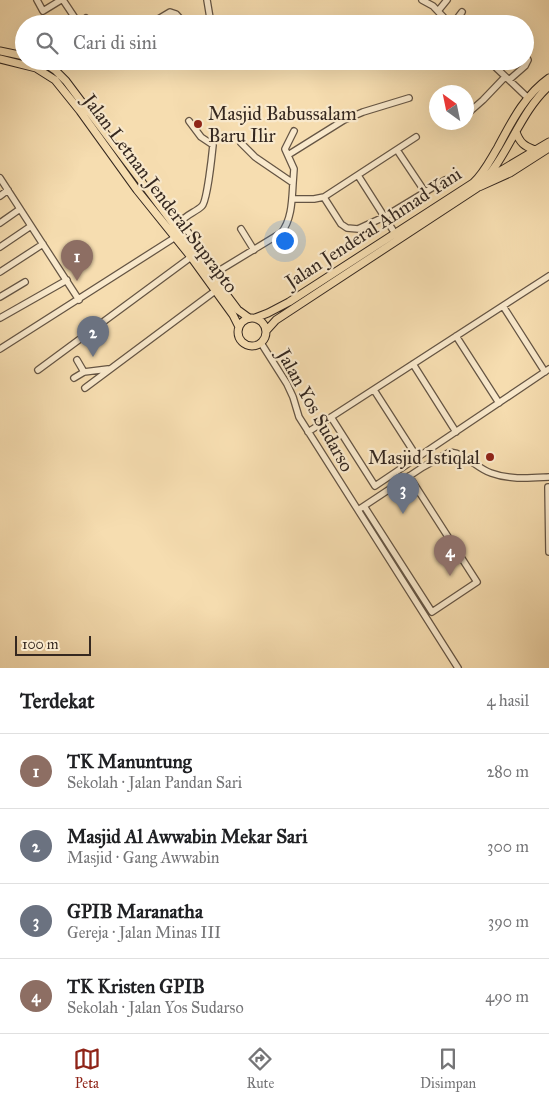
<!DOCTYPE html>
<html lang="id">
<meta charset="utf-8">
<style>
body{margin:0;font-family:"IM FELL Great Primer",serif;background:#f6f6f6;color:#202124}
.compass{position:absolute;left:429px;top:85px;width:45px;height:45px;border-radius:50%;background:#fff;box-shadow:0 5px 20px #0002;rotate:327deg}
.scale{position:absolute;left:15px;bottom:12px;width:76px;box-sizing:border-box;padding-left:5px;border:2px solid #352820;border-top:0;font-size:14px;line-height:18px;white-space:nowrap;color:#352820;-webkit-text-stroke:4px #f9e9cc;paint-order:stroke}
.you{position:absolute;left:284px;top:240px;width:18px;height:18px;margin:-12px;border:4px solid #fff;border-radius:50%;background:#1a73e8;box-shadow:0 0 0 8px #1a73e833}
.badge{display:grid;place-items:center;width:32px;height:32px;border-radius:50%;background:#8f2418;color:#fff;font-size:16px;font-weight:700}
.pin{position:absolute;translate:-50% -41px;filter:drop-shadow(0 1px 2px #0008)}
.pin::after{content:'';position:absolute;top:26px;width:18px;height:15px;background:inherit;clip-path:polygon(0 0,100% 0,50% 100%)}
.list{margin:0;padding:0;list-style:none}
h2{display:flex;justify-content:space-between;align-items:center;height:65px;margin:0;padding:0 20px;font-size:21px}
h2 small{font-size:16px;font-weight:400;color:#757577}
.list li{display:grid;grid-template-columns:32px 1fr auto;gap:15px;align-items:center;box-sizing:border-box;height:75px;padding:0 20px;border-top:1px solid #e0e0e0}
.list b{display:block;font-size:19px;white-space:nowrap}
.list p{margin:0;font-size:16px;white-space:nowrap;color:#757577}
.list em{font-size:16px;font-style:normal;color:#757577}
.icon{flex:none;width:28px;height:28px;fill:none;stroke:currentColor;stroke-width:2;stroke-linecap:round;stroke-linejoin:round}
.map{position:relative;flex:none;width:549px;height:668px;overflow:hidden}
.search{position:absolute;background:#fff;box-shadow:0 5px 20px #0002;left:15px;right:15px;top:15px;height:55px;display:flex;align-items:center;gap:12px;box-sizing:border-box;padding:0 18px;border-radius:28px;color:#757577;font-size:19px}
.sheet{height:365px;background:#fff}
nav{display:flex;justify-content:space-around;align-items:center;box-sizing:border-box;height:70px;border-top:1px solid #e0e0e0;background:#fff;font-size:14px;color:#757577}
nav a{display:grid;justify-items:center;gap:2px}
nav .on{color:#8f2418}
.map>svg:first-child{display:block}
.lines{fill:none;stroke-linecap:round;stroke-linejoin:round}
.minor-casing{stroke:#655544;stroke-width:8}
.major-casing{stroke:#352820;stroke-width:9}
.minor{stroke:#f9e9cc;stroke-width:5.5}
.major{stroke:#f6ddb0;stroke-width:7}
.poi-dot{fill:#8f2418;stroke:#f9e9cc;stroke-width:2}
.labels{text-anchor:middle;stroke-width:4.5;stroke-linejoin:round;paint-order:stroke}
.poi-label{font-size:19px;fill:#352820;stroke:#f9e9cc;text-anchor:start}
.street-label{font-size:19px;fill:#352820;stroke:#f9e9cc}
</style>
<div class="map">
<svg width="549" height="668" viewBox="0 0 549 668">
<rect width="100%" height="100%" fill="#f6ddb0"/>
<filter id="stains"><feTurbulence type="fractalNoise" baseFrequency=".004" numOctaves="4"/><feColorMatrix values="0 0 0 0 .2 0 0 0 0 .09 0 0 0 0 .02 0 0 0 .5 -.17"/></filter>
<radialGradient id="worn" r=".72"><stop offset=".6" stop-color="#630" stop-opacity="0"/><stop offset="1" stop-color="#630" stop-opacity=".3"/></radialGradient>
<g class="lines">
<defs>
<path id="minor" d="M37,0L43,11L61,0
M63,0L79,24
M207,0L210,18
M422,0L433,6L450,24
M438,11L447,0
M79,24L86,18L90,24
M150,24L170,12L176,14L185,24
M453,24L462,12
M492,24L495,21
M489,61L527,97
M509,80L525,66L528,60L525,56
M466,115L483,100L505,77
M189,121L201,137L213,145C212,155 207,201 202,206C196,212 185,215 181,222L204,254L199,257
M399,153L425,192
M288,155L344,120L363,112L409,98
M359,177L396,235
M0,178L79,300
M293,183L294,169L285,149L294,131
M0,196L8,190
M292,199H314L324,197L416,137
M325,199L341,224L347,228L358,229L384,217L445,180
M0,223L20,209
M241,229L254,250
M0,247L31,226
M0,272L43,244
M212,275L281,233C292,220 292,199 293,183L255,157L241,143
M0,297L25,282
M503,306L545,372
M0,318L67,280
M456,336L499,403
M261,343L287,384L293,397L299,417L458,668
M0,349L174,238
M77,360L84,372
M413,364L456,432
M38,370L191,257
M74,378L84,372L108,369
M85,388L215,291
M374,390L417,457
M331,417L375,486L549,369
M308,432L549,276
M548,487L549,552
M364,506L432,612L477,582L409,476
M361,508L423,467L450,452C467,454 476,468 491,473C510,480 530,478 549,477"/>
<path id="major" d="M0,51L24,56
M0,59L36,68L55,80L80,111L137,190L191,257L233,315L239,327
M42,61L55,70L66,81L238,310L249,318
M516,132C520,143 524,146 535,150
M490,177L549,142
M479,187L510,173L549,148
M238 332a14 14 0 1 1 28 0a14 14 0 1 1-28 0Z
M255,318L268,313L289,302L473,183C484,173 490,160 498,147C512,121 524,96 549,78
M266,331L276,320L477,188C508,159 518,114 549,86"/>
</defs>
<use href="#minor" class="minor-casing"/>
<use href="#major" class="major-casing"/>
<use href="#minor" class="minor"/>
<use href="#major" class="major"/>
</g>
<g class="poi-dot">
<circle cx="198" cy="124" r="5"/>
<circle cx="490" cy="457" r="5"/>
</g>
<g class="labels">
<g class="poi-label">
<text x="208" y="120">Masjid Babussalam<tspan x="208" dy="22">Baru Ilir</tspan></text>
<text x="480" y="464" text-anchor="end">Masjid Istiqlal</text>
</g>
<g class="street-label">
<text transform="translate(161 193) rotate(53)" y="7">Jalan Letnan Jenderal Suprapto</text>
<text transform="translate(373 227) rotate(-33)" y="7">Jalan Jenderal Ahmad Yani</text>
<text transform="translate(316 410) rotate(61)" y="7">Jalan Yos Sudarso</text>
</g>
</g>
<rect width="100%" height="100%" filter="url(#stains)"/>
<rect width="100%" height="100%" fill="url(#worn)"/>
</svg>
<svg class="compass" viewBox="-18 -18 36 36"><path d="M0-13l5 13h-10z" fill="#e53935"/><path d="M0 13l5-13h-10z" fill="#757577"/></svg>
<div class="scale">100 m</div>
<div class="you"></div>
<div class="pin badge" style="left:77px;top:281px;background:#8d6e63">1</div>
<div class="pin badge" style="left:93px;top:357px;background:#6b7280">2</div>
<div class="pin badge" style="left:403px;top:514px;background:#6b7280">3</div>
<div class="pin badge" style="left:450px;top:576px;background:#8d6e63">4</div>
<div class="search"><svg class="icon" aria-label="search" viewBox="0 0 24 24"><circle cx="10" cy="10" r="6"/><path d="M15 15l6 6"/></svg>Cari di sini</div>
</div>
<section class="sheet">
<h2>Terdekat<small>4 hasil</small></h2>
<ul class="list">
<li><span class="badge" style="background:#8d6e63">1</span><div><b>TK Manuntung</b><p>Sekolah · Jalan Pandan Sari</p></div><em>280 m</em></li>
<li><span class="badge" style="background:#6b7280">2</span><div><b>Masjid Al Awwabin Mekar Sari</b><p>Masjid · Gang Awwabin</p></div><em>300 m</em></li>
<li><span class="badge" style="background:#6b7280">3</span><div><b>GPIB Maranatha</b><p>Gereja · Jalan Minas III</p></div><em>390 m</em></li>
<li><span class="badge" style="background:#8d6e63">4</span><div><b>TK Kristen GPIB</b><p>Sekolah · Jalan Yos Sudarso</p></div><em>490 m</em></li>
</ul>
</section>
<nav>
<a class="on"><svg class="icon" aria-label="map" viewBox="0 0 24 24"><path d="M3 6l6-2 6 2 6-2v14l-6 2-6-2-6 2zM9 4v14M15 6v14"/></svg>Peta</a>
<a><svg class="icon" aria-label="directions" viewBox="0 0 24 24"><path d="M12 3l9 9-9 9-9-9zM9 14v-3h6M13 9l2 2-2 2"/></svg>Rute</a>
<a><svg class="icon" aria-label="saved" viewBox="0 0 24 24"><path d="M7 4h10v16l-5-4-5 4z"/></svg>Disimpan</a>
</nav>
